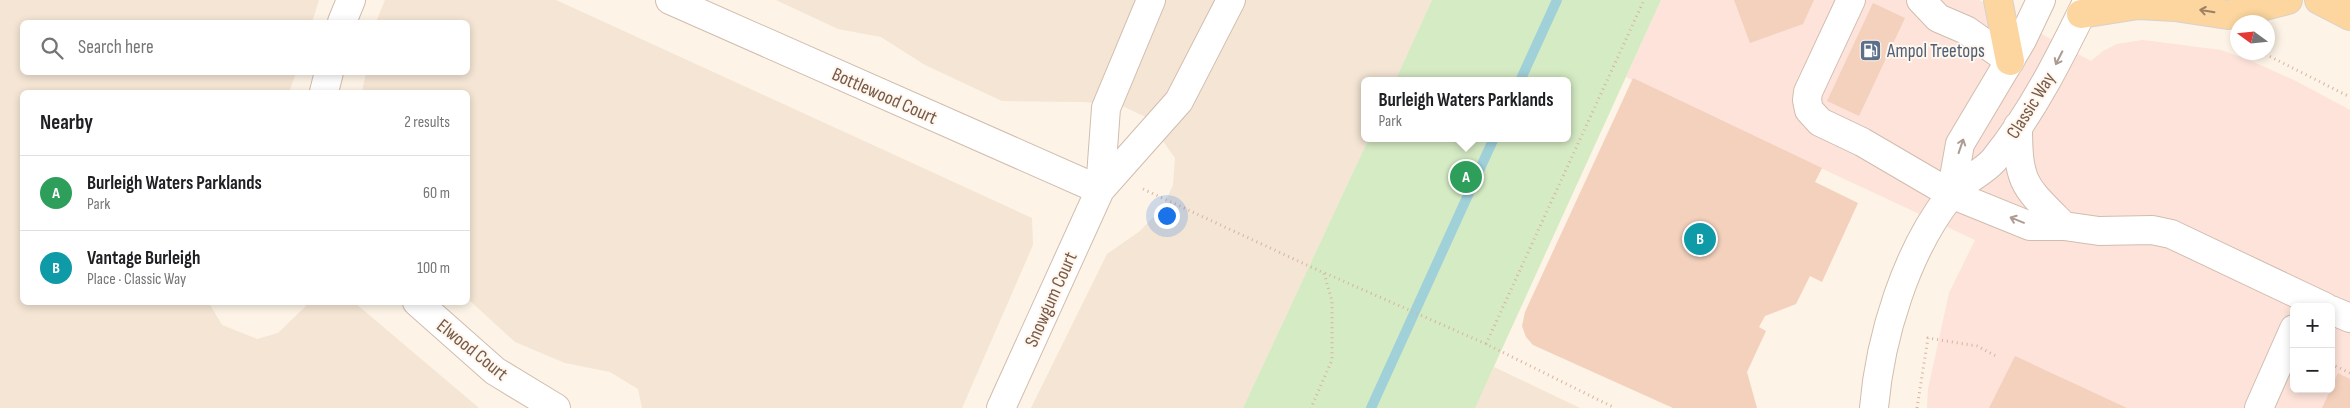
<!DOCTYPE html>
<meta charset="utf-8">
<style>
body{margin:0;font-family:"Sofia Sans Condensed",sans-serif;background:#f6f6f6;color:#202124}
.controls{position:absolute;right:15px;bottom:15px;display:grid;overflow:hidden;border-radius:8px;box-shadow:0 2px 8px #0003}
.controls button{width:45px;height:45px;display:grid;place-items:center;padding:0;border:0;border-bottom:1px solid #e0e0e0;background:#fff;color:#202124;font:25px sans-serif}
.compass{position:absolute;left:2230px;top:15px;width:45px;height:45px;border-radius:50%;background:#fff;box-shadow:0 2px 8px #0003;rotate:285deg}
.you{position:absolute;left:1166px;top:215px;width:18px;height:18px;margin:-12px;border:4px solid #fff;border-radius:50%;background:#1a73e8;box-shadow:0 0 0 8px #1a73e833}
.badge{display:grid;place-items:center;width:32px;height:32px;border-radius:50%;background:#e8694a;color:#fff;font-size:16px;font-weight:700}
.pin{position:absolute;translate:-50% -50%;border:2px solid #fff;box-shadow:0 1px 5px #0006}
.popup{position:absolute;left:1361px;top:77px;width:210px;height:65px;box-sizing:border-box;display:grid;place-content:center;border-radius:8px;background:#fff;filter:drop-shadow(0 1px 4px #0005);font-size:16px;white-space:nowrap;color:#757577}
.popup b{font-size:19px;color:#202124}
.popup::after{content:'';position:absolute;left:50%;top:100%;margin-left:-10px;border:10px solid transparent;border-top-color:#fff}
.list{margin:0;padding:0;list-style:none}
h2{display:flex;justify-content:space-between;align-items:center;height:65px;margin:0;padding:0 20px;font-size:21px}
h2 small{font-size:16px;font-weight:400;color:#757577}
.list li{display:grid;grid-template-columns:32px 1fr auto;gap:15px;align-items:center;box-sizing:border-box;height:75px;padding:0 20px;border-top:1px solid #e0e0e0}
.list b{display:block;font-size:19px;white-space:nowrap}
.list p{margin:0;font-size:16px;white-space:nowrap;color:#757577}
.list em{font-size:16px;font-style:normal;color:#757577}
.icon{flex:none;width:28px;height:28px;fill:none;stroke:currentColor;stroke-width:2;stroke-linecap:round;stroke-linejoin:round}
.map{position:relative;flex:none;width:2350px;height:408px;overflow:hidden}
.search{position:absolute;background:#fff;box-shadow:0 2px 8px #0003;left:20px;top:20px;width:450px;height:55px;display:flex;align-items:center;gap:12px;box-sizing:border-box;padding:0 18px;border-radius:8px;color:#757577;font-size:19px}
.panel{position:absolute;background:#fff;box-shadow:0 2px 8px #0003;left:20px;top:90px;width:450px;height:215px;border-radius:8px}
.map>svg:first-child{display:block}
.residential{fill:#f4e5d4}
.commercial{fill:#fde3da;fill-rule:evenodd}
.green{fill:#d5ebc4}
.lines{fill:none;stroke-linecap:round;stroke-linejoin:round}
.stream{stroke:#a0d1d9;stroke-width:10}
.building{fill:#f3d1bd}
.minor-casing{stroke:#d1bdae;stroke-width:30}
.major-casing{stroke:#d9d1cc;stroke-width:30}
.path{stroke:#d8b4a0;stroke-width:3;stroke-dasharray:1 4;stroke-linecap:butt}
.minor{stroke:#fff;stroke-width:28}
.major{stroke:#fcd69e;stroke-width:28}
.oneway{stroke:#9f7e63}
.oneway2{stroke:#ad9b92}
.labels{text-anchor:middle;stroke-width:4;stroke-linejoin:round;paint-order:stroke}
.service-label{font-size:19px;fill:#4e5e75;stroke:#fff7ed;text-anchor:start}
.street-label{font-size:19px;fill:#77594a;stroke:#fff7ed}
</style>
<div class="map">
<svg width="2350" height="408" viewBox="0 0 2350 408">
<rect width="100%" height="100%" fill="#fdf3e6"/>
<path class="residential" d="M0,0H319L312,22H22V72L296,73L289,92H22V302L209,303L222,325L257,339L278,333L309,303H355L479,408H0Z
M385,0H556L1032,218L1033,245L962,408H642L638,389L610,372L565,363L515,342L468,299V92H362L366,73L468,72V22H376Z
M776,0H1432L1395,81H1365V138H1369L1243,408H1031L1107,254L1140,231L1163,207L1173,185L1175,158L1146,117L1120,105L1083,102L1002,101L925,65L881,37L838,29Z
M1494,367L1580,408H1474Z"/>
<path class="commercial" d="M1661,0H1979L2091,61L2103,51L2117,44L2143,40L2221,50L2249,60L2296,81L2350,110V408H1927L1928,389L1949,293L1975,240L1626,77ZM2294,307H2331V389H2294Z"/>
<path class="green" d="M1432,0H1661L1475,408H1243L1369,138H1567V81H1395Z"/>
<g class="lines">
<path class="stream" d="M1520,81L1557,0
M1371,408L1494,138"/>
</g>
<path class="building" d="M1734,0H1814L1803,24L1750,43Z
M1873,3L1905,18L1859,116L1827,101Z
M1633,78L1822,168L1815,182L1858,203L1822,282L1810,276L1796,304L1765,316L1759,327L1766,331L1747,372L1757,408H1673L1533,345L1526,337L1522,326L1525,312Z
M2015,356L2127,408H1989Z
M2338,373L2350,379V408H2322Z"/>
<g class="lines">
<defs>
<path id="minor" d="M670,0L1100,190
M1851,0L1808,92L1807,100L1809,110L1820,122L1862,142L1951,194L2030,226H2064L2099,231L2152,230L2171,234L2325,307
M1921,0L1938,18L1966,30L2010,61
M342,22L351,0
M324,92L329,72
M2018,126C2018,184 2024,186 2064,226
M1100,190L1106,108L1151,0
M1951,194L1960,144L2022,40L2041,0
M417,302L495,371L556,408
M2331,310L2350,318
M1001,408L1100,190L1179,101L1231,0
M1874,408C1880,337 1906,252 1950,196C1961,181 1982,174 1994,160C2033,112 2061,55 2088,0
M2259,408L2294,329"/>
<path id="major" d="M1998,0L2010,61
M2319,0L2350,16
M2081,14L2138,5L2175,7L2228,15L2288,0"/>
</defs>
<use href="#minor" class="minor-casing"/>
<use href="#major" class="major-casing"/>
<path class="path" d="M2261,52L2350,97
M1143,189L1324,273L1332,301V360L1311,408
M1325,273L1486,344L1615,408
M1486,344L1644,0
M2331,364L2350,373
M1917,408L1928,338L1977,346L1996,356"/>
<use href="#minor" class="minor"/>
<use href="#major" class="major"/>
</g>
<defs><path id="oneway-shaft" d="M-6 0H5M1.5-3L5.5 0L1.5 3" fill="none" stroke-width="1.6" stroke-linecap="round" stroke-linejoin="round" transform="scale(1.25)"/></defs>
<use class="oneway" href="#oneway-shaft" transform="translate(2207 11) rotate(-171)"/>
<g class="oneway2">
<use href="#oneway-shaft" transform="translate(2059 58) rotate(117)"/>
<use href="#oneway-shaft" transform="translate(1961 146) rotate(-71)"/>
<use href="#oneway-shaft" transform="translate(2017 220) rotate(-158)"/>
</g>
<defs>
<symbol id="fuel-square" viewBox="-11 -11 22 22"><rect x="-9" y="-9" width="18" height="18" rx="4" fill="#5c6f8a" stroke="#fff7ed"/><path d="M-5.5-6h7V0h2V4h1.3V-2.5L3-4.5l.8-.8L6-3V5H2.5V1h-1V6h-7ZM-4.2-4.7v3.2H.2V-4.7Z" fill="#fff"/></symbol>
</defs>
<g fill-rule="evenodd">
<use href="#fuel-square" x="1858" y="38" width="25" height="25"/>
</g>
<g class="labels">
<g class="service-label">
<text x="1887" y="57">Ampol Treetops</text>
</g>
<g class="street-label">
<text transform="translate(885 95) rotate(24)" y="7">Bottlewood Court</text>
<text transform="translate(2030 105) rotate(-58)" y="7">Classic Way</text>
<text transform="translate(1050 299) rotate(-66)" y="7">Snowgum Court</text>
<text transform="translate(473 349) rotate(39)" y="7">Elwood Court</text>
</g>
</g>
</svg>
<div class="controls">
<button>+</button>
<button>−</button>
</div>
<svg class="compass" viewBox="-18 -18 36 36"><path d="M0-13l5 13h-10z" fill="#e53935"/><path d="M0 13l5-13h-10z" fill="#757577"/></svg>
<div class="you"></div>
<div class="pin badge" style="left:1466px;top:177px;background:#2e9e5b">A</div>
<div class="popup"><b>Burleigh Waters Parklands</b>Park</div>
<div class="pin badge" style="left:1700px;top:239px;background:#0f9aa8">B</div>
<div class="search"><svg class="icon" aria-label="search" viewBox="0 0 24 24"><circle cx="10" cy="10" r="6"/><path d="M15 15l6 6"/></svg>Search here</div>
<section class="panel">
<h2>Nearby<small>2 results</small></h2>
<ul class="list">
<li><span class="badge" style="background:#2e9e5b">A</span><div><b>Burleigh Waters Parklands</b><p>Park</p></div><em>60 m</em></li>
<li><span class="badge" style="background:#0f9aa8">B</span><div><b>Vantage Burleigh</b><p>Place · Classic Way</p></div><em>100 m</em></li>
</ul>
</section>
</div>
